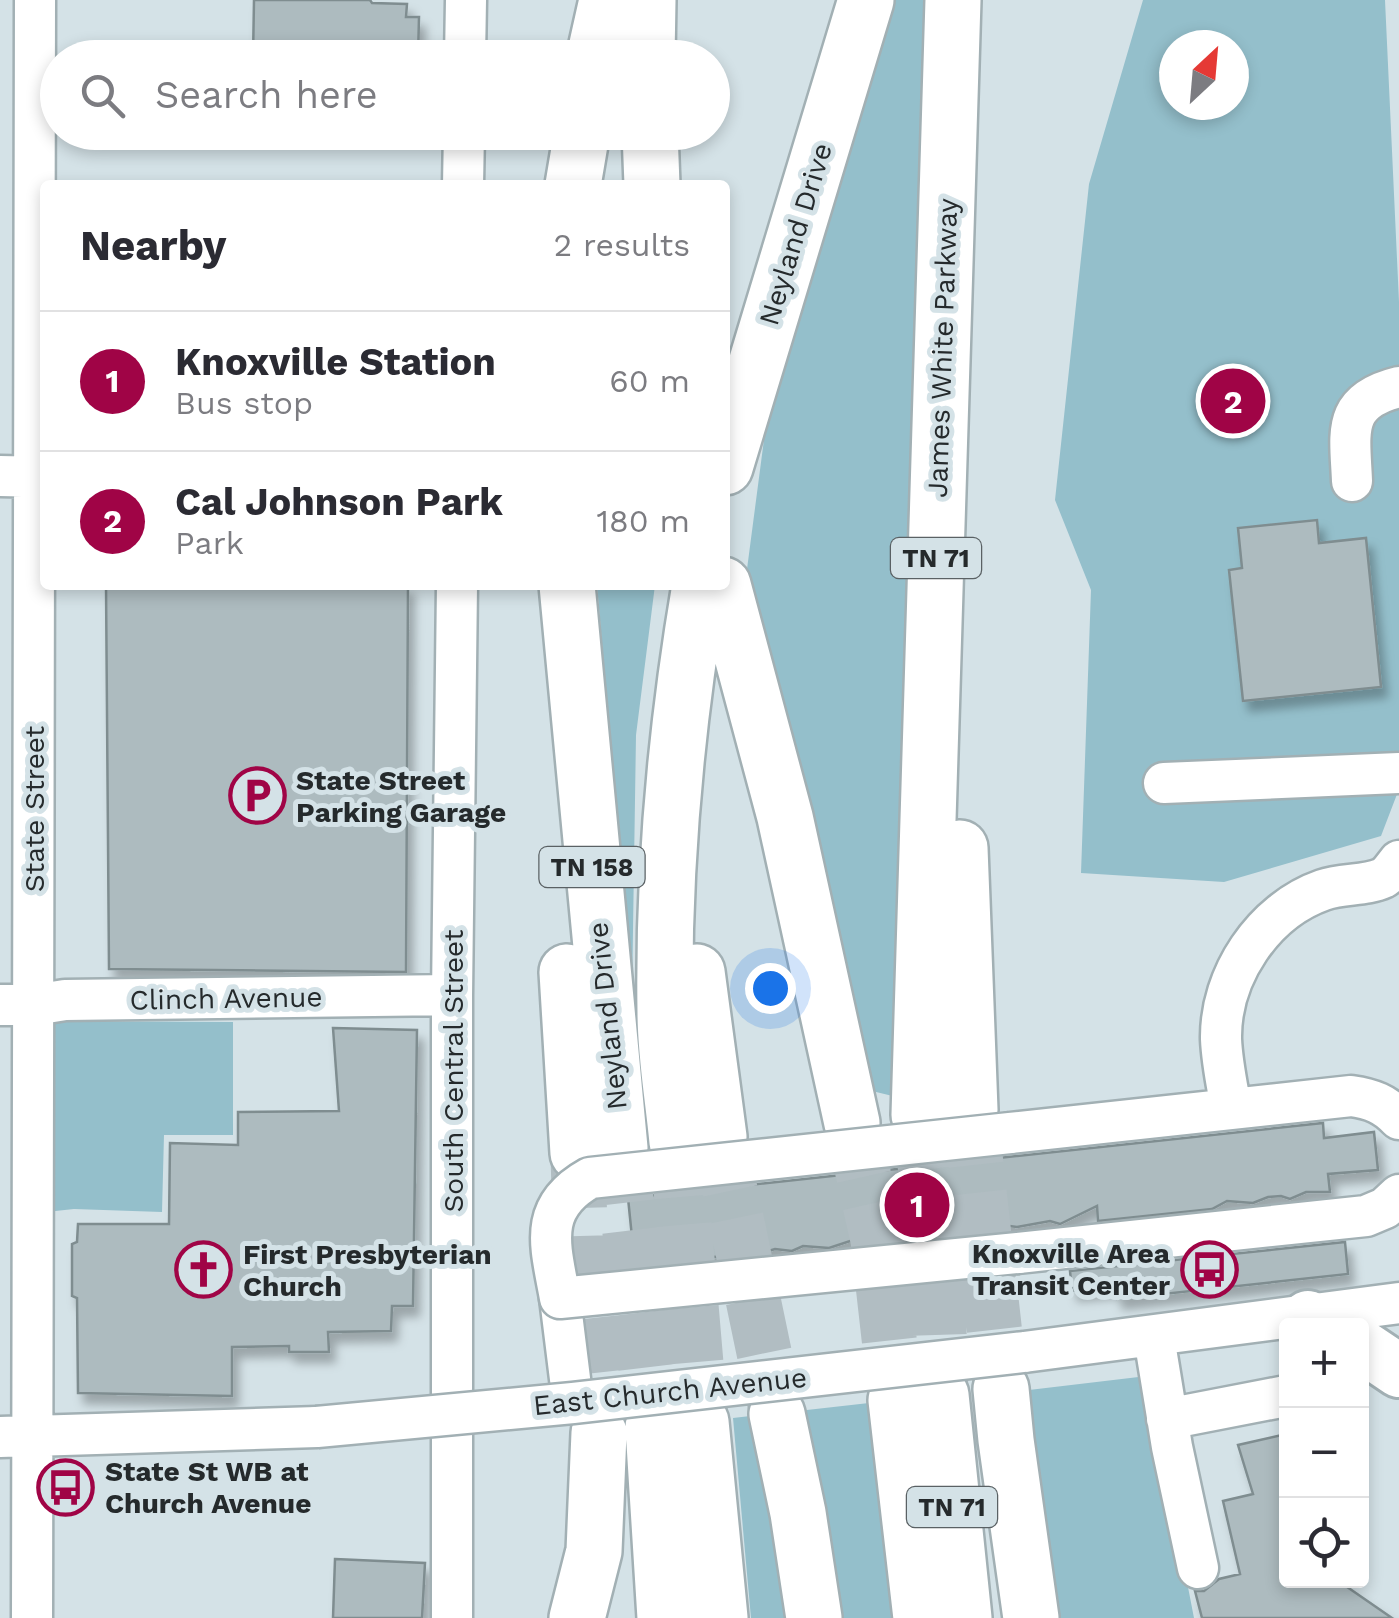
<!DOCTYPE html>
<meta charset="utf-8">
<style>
body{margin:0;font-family:"Work Sans",sans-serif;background:#f2f2f3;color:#2b2b33}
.controls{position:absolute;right:30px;bottom:30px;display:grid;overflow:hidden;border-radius:10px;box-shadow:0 5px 15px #0003}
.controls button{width:90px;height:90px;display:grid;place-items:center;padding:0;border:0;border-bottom:2px solid #e1e1e2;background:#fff;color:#2b2b33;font:50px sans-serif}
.compass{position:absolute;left:1159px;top:30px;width:90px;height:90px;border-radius:50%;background:#fff;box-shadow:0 5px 15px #0003;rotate:26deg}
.you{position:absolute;left:770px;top:988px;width:35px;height:35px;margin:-25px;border:8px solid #fff;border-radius:50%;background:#1a73e8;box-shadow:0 0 0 15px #1a73e833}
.badge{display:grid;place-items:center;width:65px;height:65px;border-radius:50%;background:#a00446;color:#fff;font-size:32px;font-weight:700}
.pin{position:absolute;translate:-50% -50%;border:5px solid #fff;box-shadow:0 2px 10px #0006}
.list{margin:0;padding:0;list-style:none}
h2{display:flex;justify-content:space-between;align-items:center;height:130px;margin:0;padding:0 40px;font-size:42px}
h2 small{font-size:32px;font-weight:400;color:#7c7c81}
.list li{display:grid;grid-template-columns:65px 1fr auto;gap:30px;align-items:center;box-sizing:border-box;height:140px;padding:0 40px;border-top:2px solid #e1e1e2}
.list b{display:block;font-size:38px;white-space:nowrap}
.list p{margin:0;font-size:32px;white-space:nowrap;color:#7c7c81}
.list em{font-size:32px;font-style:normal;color:#7c7c81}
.icon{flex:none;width:55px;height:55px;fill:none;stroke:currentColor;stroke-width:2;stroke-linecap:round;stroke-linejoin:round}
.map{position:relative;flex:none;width:1399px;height:1618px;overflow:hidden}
.search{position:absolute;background:#fff;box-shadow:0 5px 15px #0003;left:40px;top:40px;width:690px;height:110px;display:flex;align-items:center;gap:25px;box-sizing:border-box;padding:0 35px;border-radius:55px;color:#7c7c81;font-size:38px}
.panel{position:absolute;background:#fff;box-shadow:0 5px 15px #0003;left:40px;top:180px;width:690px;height:410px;border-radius:10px}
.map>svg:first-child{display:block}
.green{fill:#94bfcb;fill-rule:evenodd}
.building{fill:#adbbbf;stroke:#7f8d90;stroke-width:2.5;filter:url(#shadow)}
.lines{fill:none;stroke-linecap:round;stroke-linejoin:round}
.highway-tunnel{stroke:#b1bdc2;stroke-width:55;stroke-dasharray:55 28;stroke-linecap:butt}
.minor-casing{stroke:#a2b0b4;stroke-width:45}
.major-casing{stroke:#a2b0b4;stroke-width:58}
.highway-casing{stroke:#a2b0b4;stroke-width:60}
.minor{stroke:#fff;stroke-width:40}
.major{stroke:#fff;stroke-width:52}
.highway{stroke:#fff;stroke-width:55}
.minor-bridge-casing{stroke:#a2b0b4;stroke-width:45;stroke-linecap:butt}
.minor-bridge{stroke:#fff;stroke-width:40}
.labels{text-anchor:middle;stroke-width:10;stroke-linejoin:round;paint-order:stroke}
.shield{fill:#d4e2e7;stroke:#5a6164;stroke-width:2.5}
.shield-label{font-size:25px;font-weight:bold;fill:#252a2c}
.street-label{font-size:28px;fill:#252a2c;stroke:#d4e2e7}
.poi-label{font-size:28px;font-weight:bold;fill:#252a2c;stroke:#d4e2e7;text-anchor:start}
</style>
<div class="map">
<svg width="1399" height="1618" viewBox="0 0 1399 1618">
<defs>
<filter id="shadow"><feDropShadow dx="6" dy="10" stdDeviation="5" flood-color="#0004"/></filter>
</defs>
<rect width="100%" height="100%" fill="#d4e2e7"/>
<path class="green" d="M892,0H943L905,1099L872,1091L744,592L768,409Z
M1143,0H1385L1399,302V789L1381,836L1224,882L1081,873L1091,590L1055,500L1089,184ZM1174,45H1234V105H1174Z
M597,585H655L636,735L632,995Z
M47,1021L233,1022V1135H164L162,1212L74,1209L46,1212Z
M1147,1376L1194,1618H1058L1029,1390Z
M869,1403L893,1618H831L798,1411Z
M759,1415L794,1618H751L733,1418Z"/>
<path class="building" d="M254,0H370L372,3L407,4L406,17H419L418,58H253Z
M1317,520L1319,543L1366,538L1381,687L1243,701L1229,570L1242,568L1238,528Z
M106,585H408L406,972L109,969Z
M333,1028L417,1030L413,1306H392L391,1331L328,1332L329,1352H289V1346L232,1347V1396L78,1393L77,1298L72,1296V1244L77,1242L78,1224H169L170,1143L238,1145V1112L339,1111Z
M1323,1123L1324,1138L1374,1132L1378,1170L1328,1174L1330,1192H1306L1290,1199L1281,1196L1268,1197L1253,1203L1227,1201L1212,1209L1098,1221L1097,1206L1060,1224L1050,1221L1017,1227L1002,1225L980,1231L956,1230L943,1236L928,1233L903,1240L878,1239L866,1244L850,1241L829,1248L803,1246L792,1251L775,1249L755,1255L689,1258L681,1262L662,1261L635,1267L628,1198Z
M1345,1242L1348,1274L1117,1299L1115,1287L1072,1291L1070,1271Z
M1286,1434V1580H1337L1392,1618H1202L1195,1591H1204L1219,1579L1240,1574L1223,1501L1253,1494L1238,1445Z
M335,1559L425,1563L422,1618H333Z"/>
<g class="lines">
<path class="highway-tunnel" d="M970,1110L1001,1389
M919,1115L937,1264L941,1395
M852,1123L878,1240L896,1400
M719,1137L777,1414
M677,1142L701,1422
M620,1148L653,1427
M578,1153L581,1269L599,1433"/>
<defs>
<path id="minor" d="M465,58L466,0
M463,185L464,132
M0,476L45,477
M1352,481C1350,432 1341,401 1399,387
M1164,783L1399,773
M0,1005H34L65,1000L452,995
M1231,1108C1227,1085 1222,1063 1221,1039C1220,976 1263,911 1323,890C1342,883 1366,886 1383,878C1389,875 1395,866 1399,861
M1010,1133L1351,1096C1372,1099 1385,1104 1399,1119
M1018,1253L1366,1216L1385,1208L1399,1195
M560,1298L573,1403
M1154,1337L1172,1447L1198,1568
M1024,1352L1399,1303
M1167,1419L1286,1396
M0,1437L317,1427
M32,1618L35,0
M452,1618V995L457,585"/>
<path id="major" d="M1308,1317L1324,1326
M1362,1346L1399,1371"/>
<path id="highway" d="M594,58L607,0
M647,58L648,0
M650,132L652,185
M573,185L582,132
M725,467L866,0
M567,585L620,1148
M723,585L785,817L852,1123
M960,848L970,1110
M567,972L578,1153
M697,972L719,1137
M919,1115L953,0
M677,1142C673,1099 665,1055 665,1012C663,869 676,726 700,585
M1001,1389L1006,1440L1031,1618
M941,1395L964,1618
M896,1400L921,1618
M777,1414L798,1513L814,1618
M701,1422L720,1618
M653,1427L665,1618
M577,1618L594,1551L599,1433"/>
</defs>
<use href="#minor" class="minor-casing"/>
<use href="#major" class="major-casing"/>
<use href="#highway" class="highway-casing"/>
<use href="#minor" class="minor"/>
<use href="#major" class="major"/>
<use href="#highway" class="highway"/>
<defs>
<path id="minor-bridge" d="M1010,1133L590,1178C536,1208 551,1247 560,1298L1018,1253
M317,1427L573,1403L1024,1352"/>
</defs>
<use href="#minor-bridge" class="minor-bridge-casing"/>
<use href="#minor-bridge" class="minor-bridge"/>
</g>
<defs>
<symbol id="parking-ring" viewBox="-11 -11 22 22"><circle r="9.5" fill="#d4e2e7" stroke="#a00446" stroke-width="1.5"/><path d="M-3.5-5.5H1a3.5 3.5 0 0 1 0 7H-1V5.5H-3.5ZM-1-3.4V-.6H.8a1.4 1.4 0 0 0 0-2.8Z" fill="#a00446"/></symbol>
<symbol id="bus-ring" viewBox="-11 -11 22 22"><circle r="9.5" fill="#d4e2e7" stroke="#a00446" stroke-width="1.5"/><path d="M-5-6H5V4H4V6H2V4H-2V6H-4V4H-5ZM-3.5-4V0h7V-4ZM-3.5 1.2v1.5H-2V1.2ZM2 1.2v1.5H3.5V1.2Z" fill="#a00446"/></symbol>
<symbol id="church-ring" viewBox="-11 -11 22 22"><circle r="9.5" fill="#d4e2e7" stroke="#a00446" stroke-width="1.5"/><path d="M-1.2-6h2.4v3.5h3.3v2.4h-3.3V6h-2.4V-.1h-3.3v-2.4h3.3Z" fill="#a00446"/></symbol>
</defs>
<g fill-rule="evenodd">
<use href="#parking-ring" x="226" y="764" width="63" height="63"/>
<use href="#bus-ring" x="1178" y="1238" width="63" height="63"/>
<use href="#church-ring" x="172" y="1238" width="63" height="63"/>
<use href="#bus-ring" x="34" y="1456" width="63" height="63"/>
</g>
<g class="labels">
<g class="shield">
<rect x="891" y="538" width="90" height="40" rx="8"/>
<rect x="539.5" y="847" width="105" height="40" rx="8"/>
<rect x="907" y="1487" width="90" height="40" rx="8"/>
</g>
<g class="shield-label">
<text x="936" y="567">TN 71</text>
<text x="592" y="876">TN 158</text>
<text x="952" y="1516">TN 71</text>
</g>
<g class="street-label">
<text transform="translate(795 234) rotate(-73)" y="10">Neyland Drive</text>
<text transform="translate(942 348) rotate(-88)" y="10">James White Parkway</text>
<text transform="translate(34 809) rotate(-90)" y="10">State Street</text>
<text transform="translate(226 998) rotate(-1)" y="10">Clinch Avenue</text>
<text transform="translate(607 1016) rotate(-96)" y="10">Neyland Drive</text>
<text transform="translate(453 1071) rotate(-90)" y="10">South Central Street</text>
<text transform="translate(670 1391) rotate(-6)" y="10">East Church Avenue</text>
</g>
<g class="poi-label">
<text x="296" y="790">State Street<tspan x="296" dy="32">Parking Garage</tspan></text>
<text x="1170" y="1263" text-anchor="end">Knoxville Area<tspan x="1170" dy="32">Transit Center</tspan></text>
<text x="243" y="1264">First Presbyterian<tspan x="243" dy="32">Church</tspan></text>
<text x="105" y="1481">State St WB at<tspan x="105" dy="32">Church Avenue</tspan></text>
</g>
</g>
</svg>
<div class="controls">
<button>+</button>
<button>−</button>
<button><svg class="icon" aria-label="locate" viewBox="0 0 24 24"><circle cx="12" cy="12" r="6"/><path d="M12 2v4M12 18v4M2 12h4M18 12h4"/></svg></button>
</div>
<svg class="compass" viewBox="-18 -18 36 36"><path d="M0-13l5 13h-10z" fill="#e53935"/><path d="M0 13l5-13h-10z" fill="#7c7c81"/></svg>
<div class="you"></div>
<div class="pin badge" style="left:917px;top:1205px">1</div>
<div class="pin badge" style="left:1233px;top:401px">2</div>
<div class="search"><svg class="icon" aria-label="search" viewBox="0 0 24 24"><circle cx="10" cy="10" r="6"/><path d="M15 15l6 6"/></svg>Search here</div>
<section class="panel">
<h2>Nearby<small>2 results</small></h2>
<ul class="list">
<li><span class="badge">1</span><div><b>Knoxville Station</b><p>Bus stop</p></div><em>60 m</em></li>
<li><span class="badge">2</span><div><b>Cal Johnson Park</b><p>Park</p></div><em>180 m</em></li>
</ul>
</section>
</div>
